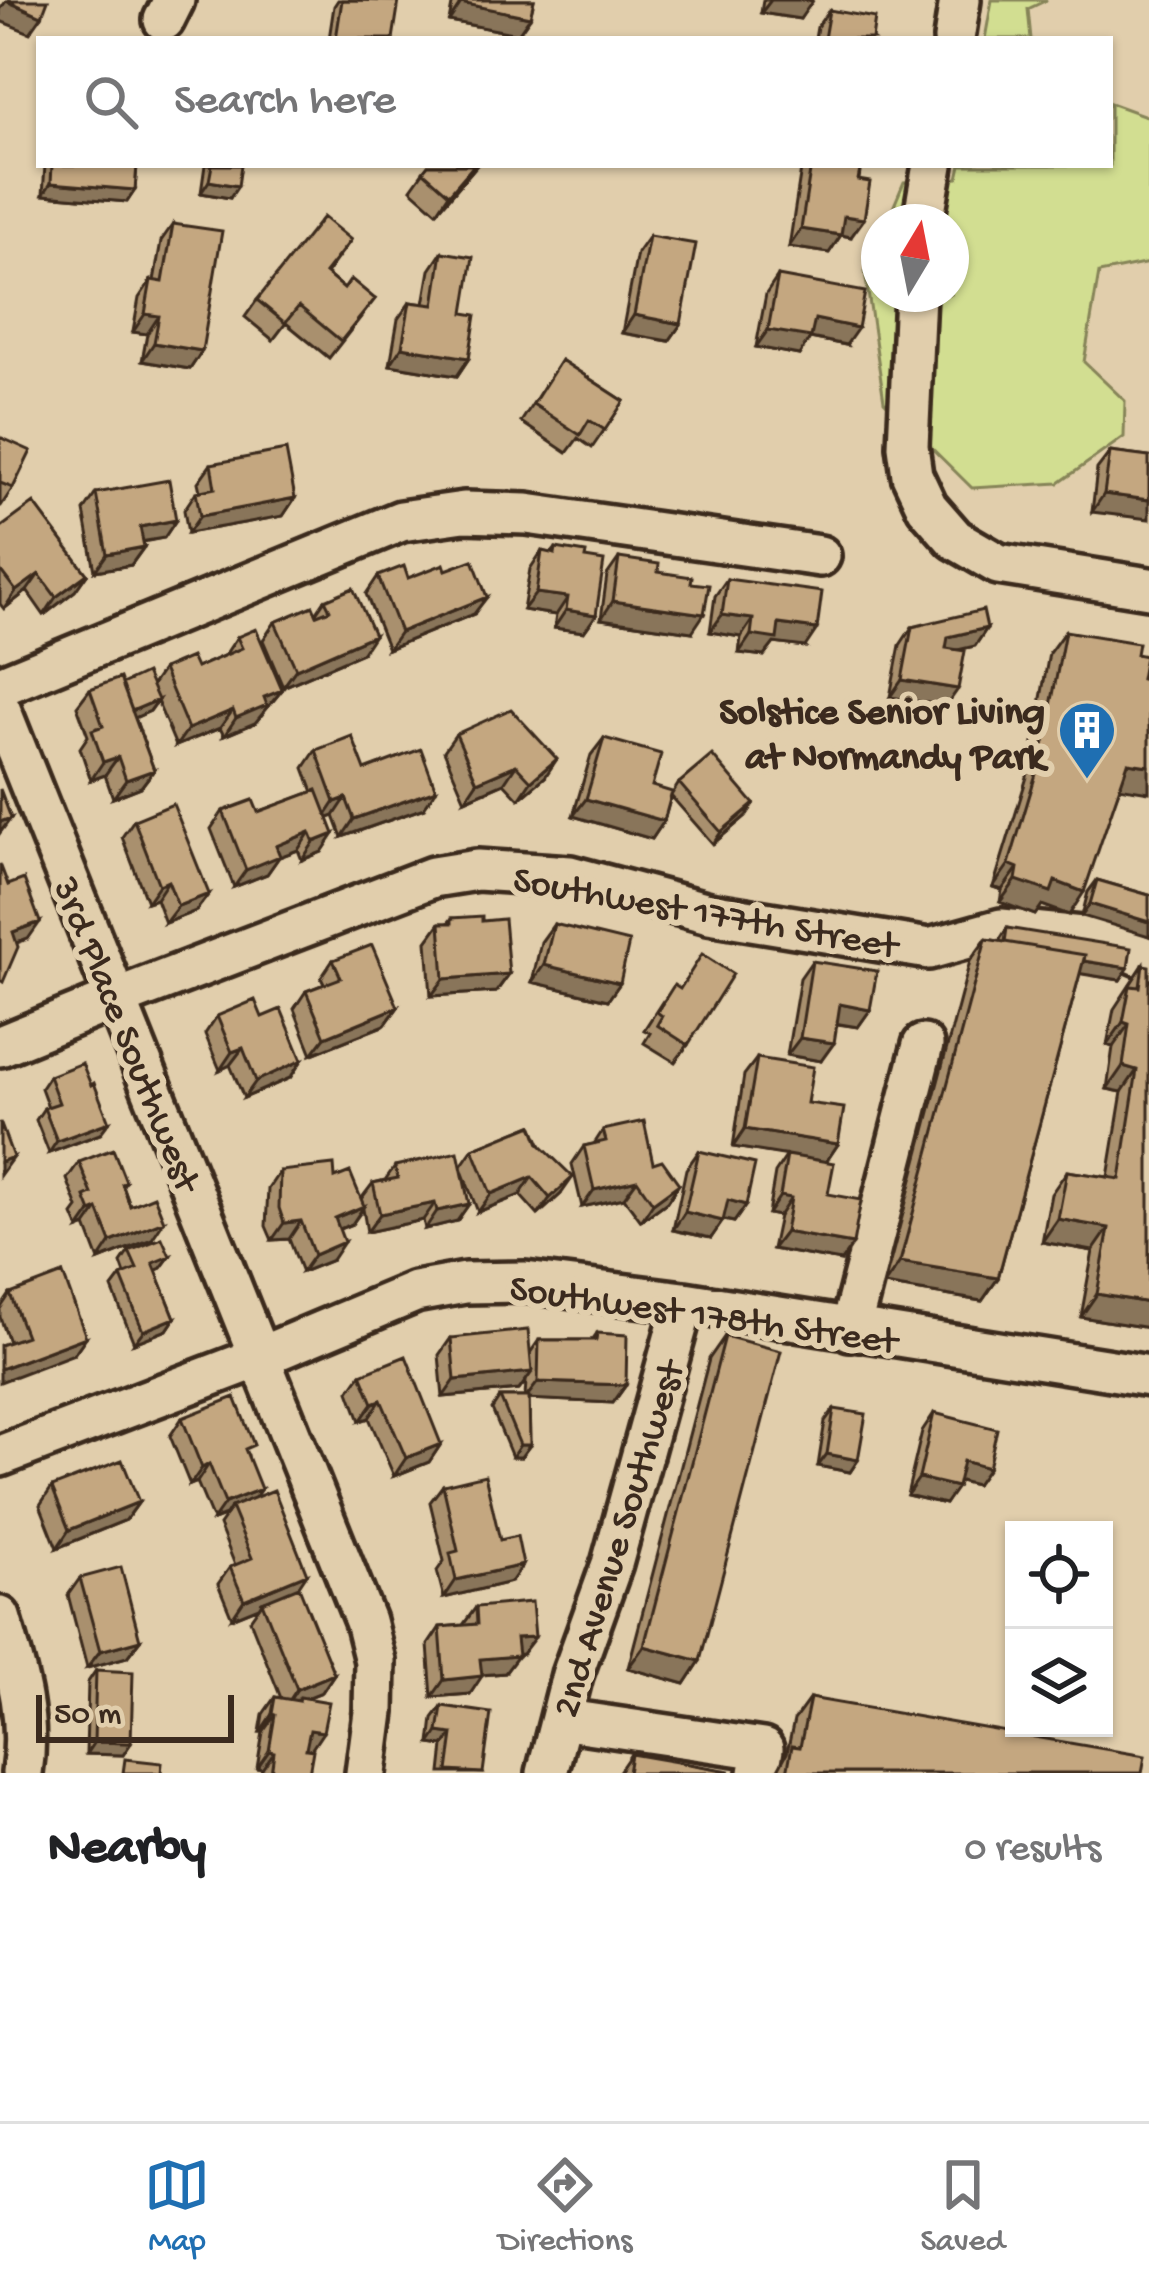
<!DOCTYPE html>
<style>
body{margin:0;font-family:"Gochi Hand",sans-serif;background:#f2f2f2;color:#202124}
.controls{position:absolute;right:36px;bottom:36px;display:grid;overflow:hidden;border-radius:0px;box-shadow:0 3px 9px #0004}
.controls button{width:108px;height:108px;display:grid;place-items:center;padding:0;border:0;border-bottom:3px solid #e0e0e0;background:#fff;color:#202124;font:60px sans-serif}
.compass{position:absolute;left:861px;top:204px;width:108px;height:108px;border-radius:50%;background:#fff;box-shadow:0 3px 9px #0004;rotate:10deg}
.scale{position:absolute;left:36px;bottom:30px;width:198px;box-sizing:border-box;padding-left:12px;border:6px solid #3b2a1e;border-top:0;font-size:33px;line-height:42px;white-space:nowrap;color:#3b2a1e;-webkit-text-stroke:9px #e1ceac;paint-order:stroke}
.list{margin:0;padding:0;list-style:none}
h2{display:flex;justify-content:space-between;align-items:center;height:156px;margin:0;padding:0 48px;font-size:51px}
h2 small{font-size:39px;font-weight:400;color:#757577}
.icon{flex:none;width:66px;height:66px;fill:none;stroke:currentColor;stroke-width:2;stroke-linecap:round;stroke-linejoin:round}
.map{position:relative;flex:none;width:1149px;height:1773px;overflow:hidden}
.search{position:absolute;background:#fff;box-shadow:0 3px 9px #0004;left:36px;right:36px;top:36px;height:132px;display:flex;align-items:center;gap:30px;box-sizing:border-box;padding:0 42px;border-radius:0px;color:#757577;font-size:45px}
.sheet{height:348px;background:#fff}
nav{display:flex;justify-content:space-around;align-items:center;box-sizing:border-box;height:168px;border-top:3px solid #e0e0e0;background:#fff;font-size:33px;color:#757577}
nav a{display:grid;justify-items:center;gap:6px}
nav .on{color:#1f6fb2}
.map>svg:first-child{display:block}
.green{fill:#d2de91;stroke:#868458;stroke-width:3}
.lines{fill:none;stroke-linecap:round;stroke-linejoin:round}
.minor-casing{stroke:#3b2a1e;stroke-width:48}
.minor{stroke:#e1ceac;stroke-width:39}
.wall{fill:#a9906e;stroke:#3b2a1e;stroke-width:3}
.shaded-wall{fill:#89755a;stroke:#3b2a1e;stroke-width:3}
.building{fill:#c4a780;stroke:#3b2a1e;stroke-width:3}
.labels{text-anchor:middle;stroke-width:12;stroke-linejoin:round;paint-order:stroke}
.poi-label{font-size:39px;font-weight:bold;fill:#3b2a1e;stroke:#e1ceac;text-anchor:end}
.street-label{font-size:39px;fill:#3b2a1e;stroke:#e1ceac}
</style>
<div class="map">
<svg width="1149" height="1773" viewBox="0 0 1149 1773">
<rect width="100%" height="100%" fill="#e1ceac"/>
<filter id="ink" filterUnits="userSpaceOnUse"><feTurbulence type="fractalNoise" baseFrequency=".00833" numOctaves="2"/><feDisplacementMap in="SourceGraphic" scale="24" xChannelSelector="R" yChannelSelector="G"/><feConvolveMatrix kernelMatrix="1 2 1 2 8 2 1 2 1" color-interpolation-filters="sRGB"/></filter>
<g filter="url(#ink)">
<path class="green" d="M992,0H1047L1028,9L1031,39H985Z
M1110,103L1149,117V263L1099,273L1084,362L1125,401L1124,437L1059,483L972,488L884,401L865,272L879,240V294H951V222H887L904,182L958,178L961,165H1110Z"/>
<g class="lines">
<defs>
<path id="minor" d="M164,20L174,0
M954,39L960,0
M923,222L933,165
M915,294L908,446L912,475L927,507L955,539L998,564L1149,588
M0,686L401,521L464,512L527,514L820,556
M0,709L365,1621L375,1661L374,1712L366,1773
M0,1046L115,999L433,877L477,870L570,876L709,913L929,949L1001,929L1102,939L1149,959
M850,1330L923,1045
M0,1456L260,1357L415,1292L465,1283L525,1282L684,1302L1149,1376
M0,1617C16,1671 31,1716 22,1773
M580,1722L763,1749L759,1773
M547,1773L572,1675L612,1564L684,1302"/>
</defs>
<use href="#minor" class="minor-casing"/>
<use href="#minor" class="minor"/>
</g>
<path class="wall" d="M338,0H391L393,39H329L334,6Z
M453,0H534L530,17L518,34L449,21Z
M763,0H812L800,19L761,13Z
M829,10L872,39H815L817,27Z
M45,165H137L135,190L127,202L43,195Z
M205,165H241L230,198L201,193Z
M428,165H477L437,212L411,189Z
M804,165H861L851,237L841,235L829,253L789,247L801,169Z
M173,224L202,351L190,369L142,361L147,334L133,332L139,298L151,280L154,281L161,241Z
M649,236L681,324L669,341L622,333L637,253Z
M351,240L326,274L344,289L375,299L329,358L286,323L273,340L245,317L257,300Z
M442,252L464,313L469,358L457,376L390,365L398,319L410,302L424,304L430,270Z
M778,276L846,345L810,338L799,355L756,347L766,294Z
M561,360L624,401L592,448L578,438L567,453L521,422Z
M0,437L13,488L1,506H0Z
M1110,452L1149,457L1092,512L1097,469Z
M211,464L295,498L283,516L188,533L184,510L196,492L200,491L198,482Z
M96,493L176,520L164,538L143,542L144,547L131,565L95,571L84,511Z
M0,528L87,574L75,591L44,615L27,591L4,609L0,604Z
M556,548L585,558L596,615L584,632L554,628L556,615L523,610L530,569L542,551L552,553Z
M619,558L658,572L692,632L601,619L607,575Z
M446,570L474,614L388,649L366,594L378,576L408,578Z
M727,579L805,647L774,643L764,656L739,653L741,637L710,632L715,596Z
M325,600L362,653L283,687L263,640L275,622L316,613Z
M912,627L987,628L975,646L957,650L946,706L890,697L900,645Z
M1065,631L1120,787L1069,915L1042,905L1035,915L1000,902L1002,890L993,887L1027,777L1049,653Z
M237,637L282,690L255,723L224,736L220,728L176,746L157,701L150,711L135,718L154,770L141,787L113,798L105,775L91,780L80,748L88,736L77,706L90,689L122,684L152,685L163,669L196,668L225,655Z
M456,734L545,777L519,799L504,783L465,800L444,751Z
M604,738L652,786L672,794L679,783L754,804L746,816L713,844L671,796L664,821L652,839L573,816L591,755Z
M316,750L365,770L424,808L342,837L334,816L328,818L322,852L302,860L298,850L279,857L267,874L234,887L211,829L223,811L258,812L313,792L304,768Z
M134,820L196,911L165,923L156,899L147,902L122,837Z
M1097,880L1149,895L1082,916L1088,892Z
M452,918L482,921L509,974L496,992L431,996L427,941L440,923H448Z
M554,924L620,983L608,1000L532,982L541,942Z
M1007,928L1128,968L1120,980L1080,973L998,1278L982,1301L884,1285L970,961L986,939L999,941Z
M333,960L398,1007L385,1025L312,1054L294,1009L306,991L324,984L321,978Z
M812,961L870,1010L858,1027L837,1024L821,1061L787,1055L800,978Z
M1143,965L1149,1328L1081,1317L1093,1251L1042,1242L1051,1194L1067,1171L1108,1177L1122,1092L1107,1089L1113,1047L1107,1045L1114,1009Z
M662,1002L688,1045L675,1062L644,1043L650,1033L644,1030Z
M217,1016L262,1017L302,1060L290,1078L244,1098L230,1065L220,1070L205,1034Z
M757,1058L807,1103L838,1144L826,1162L828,1194L841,1261L772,1249L779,1216L768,1214L775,1173L787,1155L733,1147L744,1075Z
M49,1076L100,1134L49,1153L36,1120L44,1108L48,1107L41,1088Z
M532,1125L561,1194L538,1215L520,1195L478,1212L461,1168L469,1204L457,1221L425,1229L423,1220L367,1232L363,1209L352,1224L339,1229L332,1260L302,1272L289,1239L272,1240L266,1226L268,1189L280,1171L335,1178L361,1199L373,1183L385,1180L395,1166H461L473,1149Z
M603,1130L653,1163L679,1184L667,1202L641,1221L624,1198L582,1207L572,1164L584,1146L594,1144Z
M699,1151L746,1205L734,1222L723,1220L711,1238L673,1230L686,1169Z
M79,1162L126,1182L123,1186L130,1206L152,1239L99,1260L86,1226L79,1229L73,1215L78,1208L67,1179Z
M129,1251L170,1256L161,1268L156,1270L175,1318L167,1330L134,1343L112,1288L121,1276L125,1274L121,1263Z
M10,1294L86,1337L74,1354L9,1342L0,1317V1309Z
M597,1333L626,1385L613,1403L529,1399L530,1445L521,1457H512L492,1409L500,1397H525L526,1381L519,1390L443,1397L439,1355L451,1338L530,1353L539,1340H592Z
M725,1336L700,1661L685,1684L628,1668L709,1359Z
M361,1374L441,1444L429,1462L394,1476L369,1418L360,1421L349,1391Z
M834,1409L858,1460L850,1472L818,1466L825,1421Z
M934,1413L988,1468L976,1485L959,1481L945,1504L907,1495L922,1431Z
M182,1418L248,1455L254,1498L298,1588L334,1674L322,1692L306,1698L311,1749L309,1773H261L262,1769L257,1768L263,1732H260L263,1714L275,1697L281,1698L250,1620L259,1607L232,1618L218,1584L230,1567L235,1565L219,1525L226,1515L213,1520L197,1482L190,1485L170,1436Z
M443,1485L511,1582L444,1598L437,1571L444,1561L430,1502Z
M52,1487L139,1502L126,1520L57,1548L40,1505Z
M80,1578L140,1640L127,1657L87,1668L68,1595Z
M476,1607L522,1654L517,1655L505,1673L482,1675L470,1694L432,1697L428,1645L440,1627L463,1625Z
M96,1670L131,1743L123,1755L86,1754L88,1682Z
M810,1698L1142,1773H776L787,1753L794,1720Z
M442,1706L483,1773H441L444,1746L430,1744L433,1718Z
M631,1754L728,1773H618Z"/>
<path class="shaded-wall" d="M771,0H802L812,2L800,19L761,13Z
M6,1L42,16L30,33L0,21V10Z
M461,3L530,17L518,34L449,21Z
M474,165H477L437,212L449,194Z
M209,181L238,186L230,198L201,193Z
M51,183L135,190L127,202L43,195Z
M844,216L864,219L851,237L832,233Z
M801,229L841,235L829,253L789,247Z
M145,314L159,316L147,334L133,332Z
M634,315L681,324L669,341L622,333Z
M815,319L858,328L846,345L810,338L799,355L756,347L768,330Z
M154,343L202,351L190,369L142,361Z
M402,347L469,358L457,376L390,365Z
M1104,494L1149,500V519L1092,512Z
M295,498L283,516L188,533L200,516Z
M176,520L164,538L128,544L140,527Z
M144,547L131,565L95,571L107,554Z
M39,574L27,591L4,609L16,591Z
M87,574L75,591L44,615L56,597Z
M536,593L568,597L556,615L523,610Z
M487,597L474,614L388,649L400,632Z
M613,601L704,614L692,632L601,619Z
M566,610L596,615L584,632L554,628Z
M722,615L753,619L741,637L710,632Z
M779,624L817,629L805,647L774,643L764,656L739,653L751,635Z
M987,628L975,646L936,655L948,637Z
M374,635L362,653L283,687L296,669Z
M902,680L958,689L946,706L890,697Z
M282,690L255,723L224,736L236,718L264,697Z
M158,700L150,711L123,723L131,711Z
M233,710L220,728L176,746L188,729Z
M118,757L105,775L91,780L103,762Z
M557,759L545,777L519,799L531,781Z
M1128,763L1149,766V792L1112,786Z
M516,765L504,783L465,800L477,782Z
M154,770L141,787L113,798L126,780Z
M436,790L424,808L342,837L354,819Z
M346,798L334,816L323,820L335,802Z
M586,799L664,821L652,839L573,816Z
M754,804L746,816L713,844L721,832Z
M11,818L0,833V822Z
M310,832L298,850L279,857L267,874L234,887L246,870L276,846Z
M334,834L322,852L302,860L314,842Z
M1009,864L1018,868L1002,890L993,887Z
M1016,880L1055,881L1084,892L1069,915L1042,905L1035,915L1000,902Z
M168,881L156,899L147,902L159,885Z
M209,894L196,911L165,923L178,906Z
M1090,904L1149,922V936L1082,916Z
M40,922L28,939L0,949L13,932Z
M1004,948L1128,968L1120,980L996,960Z
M544,965L620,983L608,1000L532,982Z
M509,974L496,992L431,996L444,979Z
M840,1004L870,1010L858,1027L828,1022Z
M398,1007L385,1025L312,1054L325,1037Z
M1123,1022L1129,1024L1113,1047L1107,1045Z
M800,1038L834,1043L821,1061L787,1055Z
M243,1048L230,1065L220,1070L232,1052Z
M302,1060L290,1078L244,1098L256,1081Z
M1123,1066L1137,1070L1122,1092L1107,1089Z
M109,1122L100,1134L49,1153L57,1141Z
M745,1129L838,1144L826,1162L733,1147Z
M13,1157L0,1175V1162Z
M532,1177L520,1195L478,1212L491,1194Z
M573,1177L561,1194L538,1215L550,1198Z
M637,1180L624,1198L582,1207L594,1190Z
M679,1184L667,1202L641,1221L653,1203Z
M780,1196L791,1198L779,1216L768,1214Z
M728,1200L746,1205L734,1222L715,1218Z
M435,1203L423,1220L367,1232L380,1214Z
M469,1204L457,1221L425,1229L437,1211Z
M364,1206L352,1224L322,1236L335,1218Z
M98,1209L86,1226L79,1229L91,1212Z
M685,1212L723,1221L711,1238L673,1230Z
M1058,1219L1109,1228L1093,1251L1042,1242Z
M164,1221L152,1239L99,1260L111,1242Z
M301,1221L289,1239L272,1240L284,1223Z
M785,1232L853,1244L841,1261L772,1249Z
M344,1242L332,1260L302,1272L314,1255Z
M170,1256L161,1268L145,1275L153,1263Z
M900,1262L998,1278L982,1301L884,1285Z
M1097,1294L1149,1303V1328L1081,1317Z
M175,1318L167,1330L134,1343L143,1331Z
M86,1337L74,1354L0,1382V1369Z
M532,1372L519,1390L443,1397L455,1380Z
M538,1382L626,1385L613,1403L525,1399Z
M381,1400L369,1418L360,1421L373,1403Z
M441,1444L429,1462L394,1476L406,1458Z
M520,1445H530L521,1457H512Z
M827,1454L858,1460L850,1472L818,1466Z
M963,1461L988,1468L976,1485L951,1479Z
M209,1464L197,1482L190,1485L202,1468Z
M919,1478L957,1487L945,1504L907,1495Z
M261,1489L249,1506L231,1507L226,1515L213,1520L225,1503Z
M139,1502L126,1520L57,1548L69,1530Z
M523,1565L511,1582L444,1598L456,1580Z
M307,1574L295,1592L262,1602L259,1607L232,1618L244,1600Z
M535,1637L522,1654L504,1656L516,1638Z
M140,1640L127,1657L87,1668L100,1651Z
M644,1646L700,1661L685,1684L628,1668Z
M518,1656L505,1673L468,1676L480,1659Z
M334,1674L322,1692L299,1701L300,1697L296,1702L285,1707L297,1689Z
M482,1676L470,1694L432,1697L444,1680Z
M272,1714L275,1715L263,1732H260Z
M310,1730L323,1732L311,1750L297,1747Z
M438,1732L453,1734L444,1746L430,1744Z
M94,1742L131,1743L123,1755L86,1754Z
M269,1751L274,1752L262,1769L257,1768Z"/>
<path class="building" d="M7,0H48L42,16Z
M342,0L399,1L393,39H336Z
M462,0H534L530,17L461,3Z
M829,10L875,18L872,39H824Z
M52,165H137L135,190L51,183Z
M212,165H241L238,186L209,181Z
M428,165H474L449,194L423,171Z
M811,165H861L858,180L870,182L864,219L844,216L841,235L801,229Z
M323,217L351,240L325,273L344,289L351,279L375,299L341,341L299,306L285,323L257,300Z
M173,224L222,231L202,351L154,343L159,316L145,314L151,280L163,282Z
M649,236L696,244L681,324L634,315Z
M442,252L473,257L464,313L476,315L469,358L402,347L410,302L434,305Z
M778,276L865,292L858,328L815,319L811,337L768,330Z
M561,360L624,401L605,430L589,420L580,435L533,404Z
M0,437L31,451L13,488L0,483Z
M286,450L295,498L200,516L196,492L215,488L211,464Z
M1110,452L1149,457V500L1104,494Z
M169,480L176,520L140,527L144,547L107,554L96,493Z
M34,503L87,574L56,597L39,574L16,591L0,570V528Z
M556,548L586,553L585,558L604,561L596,615L566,610L568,597L536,593L542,551L555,554Z
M619,558L659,564L658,572L692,577L691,583L709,585L704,614L613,601Z
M473,560L487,597L400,632L378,576L404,566L408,578L444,564L446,570Z
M727,579L822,592L817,629L779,624L777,639L751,635L753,619L722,615Z
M353,588L374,635L296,669L275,622L313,606L317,615L330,610L325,600Z
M983,610L987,628L948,637L946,648L965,651L958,689L902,680L912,627Z
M256,629L282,690L264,697L267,705L236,718L233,710L188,729L163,669L191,657L196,668L242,648L237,637Z
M1065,631L1138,643L1136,654L1145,656L1141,679L1149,681V766L1128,763L1084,892L1055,881L1051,892L1016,880L1018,868L1009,864L1042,754Z
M146,673L158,700L132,711L122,684Z
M120,678L154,770L126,780L118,757L103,762L92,730L103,726L90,689Z
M511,709L557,759L531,781L516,765L477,782L456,734Z
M352,736L365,770L421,749L436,790L354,819L346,798L335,802L316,750Z
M604,738L661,754L652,786L672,792L664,821L586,799Z
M712,755L754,804L721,832L679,783Z
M0,789L11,818L0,822Z
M317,790L334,834L314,842L310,832L276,846L280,856L246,870L223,811L253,800L258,812Z
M173,804L209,894L178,906L168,881L159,885L134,820Z
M0,864L8,885L24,879L40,922L13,932L18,947L3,982L0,980Z
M1097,880L1149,895V922L1090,904Z
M482,916V921L504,919L509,974L444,979L440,923H452V918Z
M554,924L629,942L620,983L544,965Z
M1007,928L1131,948L1128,968L1084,961L1085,955L1005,942Z
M986,939L1085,955L998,1278L900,1262Z
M372,945L398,1007L325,1037L306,991L341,978L333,960Z
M702,954L733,974L688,1045L657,1025L662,1016L657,1012L674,985L680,989Z
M812,961L877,971L870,1010L840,1004L834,1043L800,1038Z
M1143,965L1149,966V1303L1097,1294L1109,1228L1058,1219L1067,1171L1120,1179L1137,1070L1123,1066L1129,1024L1123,1022L1130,986L1140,987Z
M255,1000L262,1017L281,1009L302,1060L256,1081L243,1048L232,1052L217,1016Z
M757,1058L813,1067L807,1103L844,1108L838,1144L745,1129Z
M82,1063L91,1085L94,1083L109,1122L57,1141L44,1108L59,1103L49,1076Z
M644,1121L653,1163L662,1160L679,1184L653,1203L637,1180L594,1190L584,1146L606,1141L603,1130Z
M0,1122L13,1157L0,1162Z
M532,1125L539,1144L573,1177L550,1198L532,1177L491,1194L473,1149Z
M113,1149L126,1182L122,1184L130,1206L154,1196L164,1221L111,1242L98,1209L91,1212L85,1197L92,1194L79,1162Z
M699,1151L755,1164L746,1205L728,1200L723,1221L685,1212Z
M458,1152L469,1204L437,1211L435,1203L380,1214L373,1183L398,1178L395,1166Z
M787,1155L834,1163L828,1194L861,1200L853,1244L785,1232L791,1198L780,1196Z
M334,1165L335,1178L350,1172L364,1206L335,1218L344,1242L314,1255L301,1221L284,1223L279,1208L280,1171Z
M162,1238L170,1256L153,1263L175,1318L143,1331L121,1276L137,1269L129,1251Z
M63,1274L86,1337L0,1369V1345L26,1336L10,1294Z
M528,1330L532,1372L455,1380L451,1338Z
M597,1333L627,1335L626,1385L538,1382L539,1340H596Z
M725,1336L781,1351L700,1661L644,1646Z
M406,1356L441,1444L406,1458L381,1400L373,1403L361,1374Z
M235,1397L254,1445L245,1449L261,1489L225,1503L209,1464L202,1468L182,1418Z
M500,1397H529L530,1445H520Z
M834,1409L866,1414L858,1460L827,1454Z
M934,1413L997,1429L988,1468L963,1461L957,1487L919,1478Z
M122,1460L139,1502L69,1530L52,1487Z
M485,1475L500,1540L517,1536L523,1565L456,1580L450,1553L458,1551L443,1485Z
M274,1490L307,1574L244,1600L230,1567L252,1558L231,1507Z
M121,1567L140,1640L100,1651L80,1578Z
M299,1587L334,1674L297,1689L262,1602Z
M532,1602L535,1637L516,1638L518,1656L480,1659L482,1676L444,1680L440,1627L477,1624L476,1607Z
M96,1670L133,1672L131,1743L94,1742Z
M275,1697L299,1701L300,1697L329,1702L323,1732L310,1730L306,1749L313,1750L309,1773H271L274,1752L269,1751L275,1715L272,1714Z
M810,1698L1145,1756L1142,1773H787L792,1746L800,1747Z
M442,1706L491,1713L483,1773L448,1771L453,1734L438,1732Z
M631,1754L729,1771L728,1773H628Z
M125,1759L162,1763L161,1773H123Z"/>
</g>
<defs>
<symbol id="building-pin" viewBox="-11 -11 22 30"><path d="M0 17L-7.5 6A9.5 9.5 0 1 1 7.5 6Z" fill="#1f6fb2" stroke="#e1ceac"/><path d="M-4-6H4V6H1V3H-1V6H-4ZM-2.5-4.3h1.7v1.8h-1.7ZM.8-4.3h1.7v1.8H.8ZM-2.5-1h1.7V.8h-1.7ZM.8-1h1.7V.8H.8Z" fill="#fff"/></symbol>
</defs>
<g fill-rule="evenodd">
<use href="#building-pin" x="1054" y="697" width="66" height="90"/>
</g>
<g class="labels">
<g class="poi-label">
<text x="1045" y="722">Solstice Senior Living<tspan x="1045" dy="45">at Normandy Park</tspan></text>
</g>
<g class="street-label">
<text transform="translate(706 909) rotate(10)" y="14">Southwest 177th Street</text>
<text transform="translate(130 1033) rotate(68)" y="14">3rd Place Southwest</text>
<text transform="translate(704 1311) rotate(8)" y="14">Southwest 178th Street</text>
<text transform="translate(615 1538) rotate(-73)" y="14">2nd Avenue Southwest</text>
</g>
</g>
</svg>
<div class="controls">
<button><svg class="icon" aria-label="locate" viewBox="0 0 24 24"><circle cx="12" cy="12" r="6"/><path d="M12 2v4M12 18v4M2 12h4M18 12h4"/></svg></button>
<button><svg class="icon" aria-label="layers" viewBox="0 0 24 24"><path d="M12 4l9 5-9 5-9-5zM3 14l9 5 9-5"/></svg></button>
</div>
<svg class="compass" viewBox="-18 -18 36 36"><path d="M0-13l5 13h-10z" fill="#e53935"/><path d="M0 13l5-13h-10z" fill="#757577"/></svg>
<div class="scale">50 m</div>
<div class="search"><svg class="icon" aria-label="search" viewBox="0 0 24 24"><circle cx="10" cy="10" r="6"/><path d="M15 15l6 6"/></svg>Search here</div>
</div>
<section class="sheet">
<h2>Nearby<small>0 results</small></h2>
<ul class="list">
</ul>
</section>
<nav>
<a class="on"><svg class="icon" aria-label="map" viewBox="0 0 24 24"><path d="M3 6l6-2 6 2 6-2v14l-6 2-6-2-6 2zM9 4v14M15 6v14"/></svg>Map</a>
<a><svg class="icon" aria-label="directions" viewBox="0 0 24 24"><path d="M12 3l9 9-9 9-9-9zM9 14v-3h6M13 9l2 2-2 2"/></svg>Directions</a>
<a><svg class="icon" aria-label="saved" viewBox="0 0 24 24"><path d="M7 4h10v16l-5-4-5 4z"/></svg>Saved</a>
</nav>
